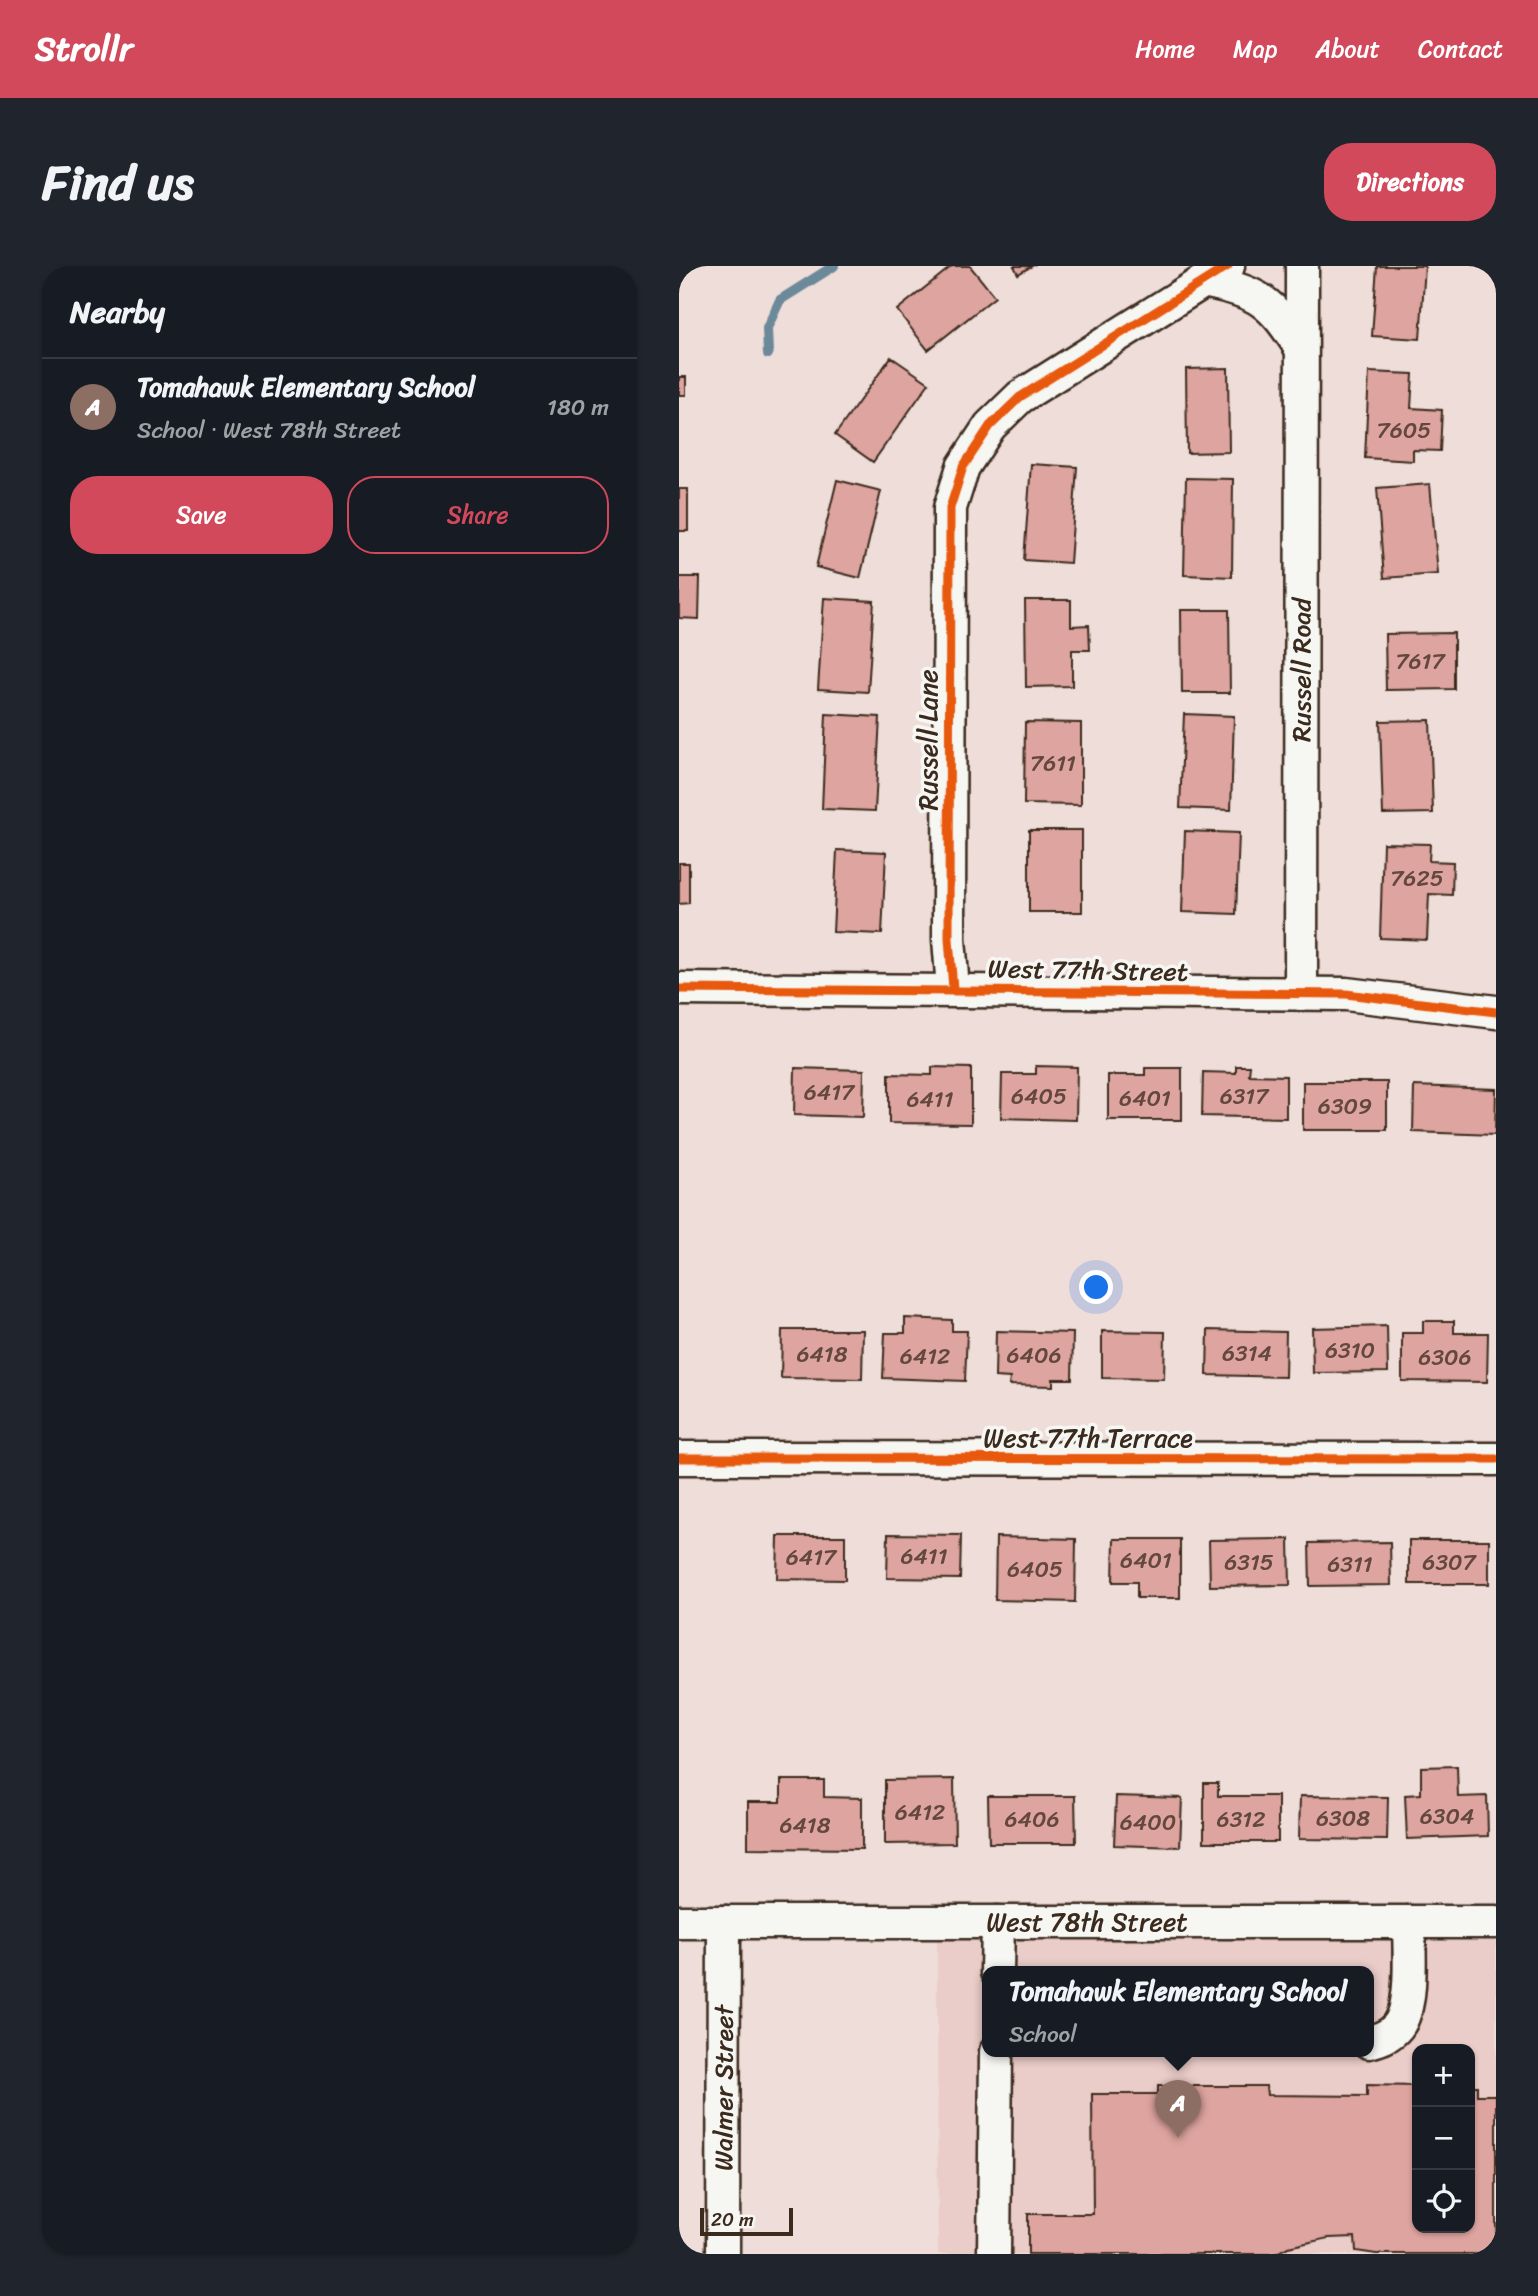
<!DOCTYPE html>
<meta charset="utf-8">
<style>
body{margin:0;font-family:Sriracha,sans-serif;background:#20242c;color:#f1f3f6}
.controls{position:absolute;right:21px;bottom:21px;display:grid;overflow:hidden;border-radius:14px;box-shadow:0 2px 5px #0004}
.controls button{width:63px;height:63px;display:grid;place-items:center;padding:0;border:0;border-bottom:2px solid #363941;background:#171b24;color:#f1f3f6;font:35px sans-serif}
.scale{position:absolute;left:21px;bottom:18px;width:93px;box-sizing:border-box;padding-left:7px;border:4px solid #3b2a1e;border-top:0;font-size:19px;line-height:24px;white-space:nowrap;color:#3b2a1e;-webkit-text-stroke:5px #f6f6f2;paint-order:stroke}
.you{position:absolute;left:418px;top:1022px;width:24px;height:24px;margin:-18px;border:5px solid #fff;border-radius:50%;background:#1a73e8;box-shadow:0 0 0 10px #1a73e833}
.badge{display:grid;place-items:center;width:46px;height:46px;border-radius:50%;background:#d1495b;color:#fff;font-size:23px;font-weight:700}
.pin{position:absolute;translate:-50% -58px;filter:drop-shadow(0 2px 4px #0008)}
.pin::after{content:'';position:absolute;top:37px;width:24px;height:21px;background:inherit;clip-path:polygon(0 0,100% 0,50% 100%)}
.popup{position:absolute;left:303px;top:1700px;width:392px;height:91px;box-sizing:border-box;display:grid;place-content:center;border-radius:14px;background:#171b24;filter:drop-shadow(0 2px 5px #0005);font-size:23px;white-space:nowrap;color:#9ea1a6}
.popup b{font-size:26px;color:#f1f3f6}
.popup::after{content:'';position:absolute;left:50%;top:100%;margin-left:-14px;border:14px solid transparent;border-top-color:#171b24}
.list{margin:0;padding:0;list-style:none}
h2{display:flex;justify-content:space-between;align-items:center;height:91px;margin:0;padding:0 28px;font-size:30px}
h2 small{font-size:23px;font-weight:400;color:#9ea1a6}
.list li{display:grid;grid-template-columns:46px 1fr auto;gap:21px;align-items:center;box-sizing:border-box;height:98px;padding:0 28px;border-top:2px solid #363941}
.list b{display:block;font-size:26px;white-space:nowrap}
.list p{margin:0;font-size:23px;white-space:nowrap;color:#9ea1a6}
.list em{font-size:23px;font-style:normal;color:#9ea1a6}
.actions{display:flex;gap:14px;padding:21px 28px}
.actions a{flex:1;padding:16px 0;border:2px solid #d1495b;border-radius:28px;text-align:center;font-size:24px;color:#d1495b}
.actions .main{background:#d1495b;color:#fff}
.icon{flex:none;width:38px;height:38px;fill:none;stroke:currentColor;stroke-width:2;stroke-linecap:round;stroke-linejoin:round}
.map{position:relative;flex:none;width:817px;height:1988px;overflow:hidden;border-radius:28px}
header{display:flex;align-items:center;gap:42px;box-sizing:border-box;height:98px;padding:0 35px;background:#d1495b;color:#fff}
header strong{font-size:33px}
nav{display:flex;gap:38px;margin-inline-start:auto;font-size:24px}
.intro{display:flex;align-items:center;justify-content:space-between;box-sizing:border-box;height:168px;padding:0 42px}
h1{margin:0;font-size:49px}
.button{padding:18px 32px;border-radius:28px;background:#d1495b;color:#fff;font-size:24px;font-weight:700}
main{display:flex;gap:42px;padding:0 42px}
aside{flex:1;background:#171b24;border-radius:28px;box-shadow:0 2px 5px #0004}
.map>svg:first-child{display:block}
.built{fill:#eaccc8;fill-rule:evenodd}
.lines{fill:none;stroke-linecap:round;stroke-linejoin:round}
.stream{stroke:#6c899a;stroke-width:10}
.building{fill:#dea49f;stroke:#3b2a1e;stroke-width:2}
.minor-casing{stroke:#3b2a1e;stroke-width:37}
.minor{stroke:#f6f6f2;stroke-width:32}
.cycleway-casing{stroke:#f6f6f2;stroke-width:13}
.cycleway{stroke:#e8590c;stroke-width:9}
.labels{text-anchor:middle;stroke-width:7;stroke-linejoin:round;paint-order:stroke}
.number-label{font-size:23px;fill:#64483e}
.street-label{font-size:26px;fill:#3b2a1e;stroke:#f6f6f2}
</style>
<header>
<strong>Strollr</strong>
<nav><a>Home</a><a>Map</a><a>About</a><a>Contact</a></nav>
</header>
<div class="intro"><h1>Find us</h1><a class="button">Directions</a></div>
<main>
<aside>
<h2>Nearby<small></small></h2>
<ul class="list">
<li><span class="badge" style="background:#8d6e63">A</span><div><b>Tomahawk Elementary School</b><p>School · West 78th Street</p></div><em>180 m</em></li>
</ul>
<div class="actions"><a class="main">Save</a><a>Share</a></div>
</aside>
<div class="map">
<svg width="817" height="1988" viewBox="0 0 817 1988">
<rect width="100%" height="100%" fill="#efddd9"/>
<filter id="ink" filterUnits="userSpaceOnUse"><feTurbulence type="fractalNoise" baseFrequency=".0143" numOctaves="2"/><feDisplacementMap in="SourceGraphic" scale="14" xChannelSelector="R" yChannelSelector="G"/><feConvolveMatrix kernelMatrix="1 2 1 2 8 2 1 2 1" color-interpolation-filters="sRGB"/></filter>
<g filter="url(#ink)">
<path class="built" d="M258,1673L817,1675V1988H259ZM308,1706H690V1786H308ZM738,1783H791V1962H738Z"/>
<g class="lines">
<path class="stream" d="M89,88L88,62L101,34L155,0"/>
</g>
<path class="building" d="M273,0H291L316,31L249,84L218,44Z
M335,0H353L339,8Z
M698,0H746L741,73L693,70Z
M212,91L250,117L194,196L156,169Z
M549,102L550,186L508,187L507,103Z
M690,106L734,108L732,142L763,144L761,185L734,184V195L686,192Z
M0,111H7V129H0Z
M352,198L398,201L391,297L345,294Z
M507,212L554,213L553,311L505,309Z
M158,214L202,225L181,312L137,301Z
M751,218L759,308L705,312L698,222Z
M0,223H9V265H0Z
M0,311H21L20,353L0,352Z
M145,332L195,335L189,426L139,423Z
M346,334H392V360L410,359L411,384H393V420L347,421Z
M502,344H550L551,427H503Z
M775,367V423L707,424L706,368Z
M147,448L201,451L196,545L143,543Z
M505,448L555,450L552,544L501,542Z
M751,454L754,547L704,548L701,455Z
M346,456L402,457V539L345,538Z
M350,564H403V646H350Z
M506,565L560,567L557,648L503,646Z
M704,577L751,578L750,595L774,596L773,629L750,628L748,674L701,672Z
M158,584L207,586L203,668L154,666Z
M0,597H10V637L0,638Z
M357,800L398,801L397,854L322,852L323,808H357Z
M557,800H571L570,809L607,810V852L523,850L524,806L557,807Z
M253,801L292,802V858L210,857V808L253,809Z
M116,802L185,804L184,851L115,849Z
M466,802H503V854H429V809H466Z
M624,816H708V864H624Z
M735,820L817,823L816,869L734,866Z
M226,1052L273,1054V1065H288L286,1115L204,1112L206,1067H226Z
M744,1055H775V1067H809L808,1116L723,1115V1067H744Z
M708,1060L709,1106L634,1107L633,1062Z
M103,1064H184L183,1113L102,1112Z
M529,1064L607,1066L606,1111L528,1109Z
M317,1065L394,1067L393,1113H374V1120L330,1119L331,1112L316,1111Z
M423,1065L486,1066L485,1113L423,1112Z
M209,1268L282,1269L281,1313L208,1312Z
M99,1270H166V1314L98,1313Z
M317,1271L397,1273L396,1336L316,1334Z
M435,1273H501V1332H458V1316H434Z
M610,1273L611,1319L531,1320L530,1274Z
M730,1274H810V1318H730Z
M711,1276L712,1319L631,1320L630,1277Z
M778,1500L779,1531L808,1530L809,1570L728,1573L726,1529L742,1528V1501Z
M275,1513L276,1577L206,1578V1514Z
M102,1514H145V1531L183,1532V1583L69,1582V1536H102Z
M525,1517H539V1530H599V1576H525Z
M309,1530H396L397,1577H310Z
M437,1530L503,1532L501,1581L435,1579Z
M621,1530L709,1531L708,1574L620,1573Z
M688,1819L738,1820V1962H791V1820H798V1829H817V1988H697L677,1985L676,1971L650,1972L609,1981L596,1988H349V1948H414L413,1828H479V1820H587L588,1829L688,1830Z"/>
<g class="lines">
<defs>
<g id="minor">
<path d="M525,15C581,27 591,34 622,82"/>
<path d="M0,723L667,728L817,746"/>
<path d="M274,723L270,673L271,242L284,201L311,160L341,131L549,0"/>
<path id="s1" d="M622,728L623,0"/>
<path d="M0,1192L817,1193"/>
<path id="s2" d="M0,1656H817"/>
<path d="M318,1706L319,1656"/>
<path d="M690,1776C701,1773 711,1770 719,1760C735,1740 730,1682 730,1656"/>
<path id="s3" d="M44,1988L45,1656"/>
<path d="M315,1988L317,1786"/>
</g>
</defs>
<use href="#minor" class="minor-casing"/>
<use href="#minor" class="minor"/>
<defs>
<path id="cycleway" d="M0,723L667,728L817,746
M274,723L270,673L271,242L284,201L311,160L341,131L549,0
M0,1192L817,1193"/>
</defs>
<use href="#cycleway" class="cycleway-casing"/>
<use href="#cycleway" class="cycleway"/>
</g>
</g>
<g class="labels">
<g class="number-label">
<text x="725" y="172">7605</text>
<text x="741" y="403">7617</text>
<text x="374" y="505">7611</text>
<text x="738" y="620">7625</text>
<text x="150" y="834">6417</text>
<text x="360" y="838">6405</text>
<text x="565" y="838">6317</text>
<text x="466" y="840">6401</text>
<text x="251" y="841">6411</text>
<text x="666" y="848">6309</text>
<text x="671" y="1092">6310</text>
<text x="568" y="1095">6314</text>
<text x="143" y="1096">6418</text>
<text x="355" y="1097">6406</text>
<text x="246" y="1098">6412</text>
<text x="766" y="1099">6306</text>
<text x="245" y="1298">6411</text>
<text x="132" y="1299">6417</text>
<text x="467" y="1302">6401</text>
<text x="570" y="1304">6315</text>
<text x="770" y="1304">6307</text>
<text x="671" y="1306">6311</text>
<text x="356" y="1311">6405</text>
<text x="241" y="1554">6412</text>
<text x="768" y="1558">6304</text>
<text x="664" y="1560">6308</text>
<text x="353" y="1561">6406</text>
<text x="562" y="1561">6312</text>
<text x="469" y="1564">6400</text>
<text x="126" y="1567">6418</text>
</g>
<g class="street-label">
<text dy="9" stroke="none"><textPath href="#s1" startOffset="324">Russell Road</textPath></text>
<text transform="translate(249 474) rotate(-90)" y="9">Russell Lane</text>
<text transform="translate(409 704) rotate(1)" y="9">West 77th Street</text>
<text x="409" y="1181">West 77th Terrace</text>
<text dy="9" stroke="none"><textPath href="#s2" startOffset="408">West 78th Street</textPath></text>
<text dy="9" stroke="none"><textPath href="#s3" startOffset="166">Walmer Street</textPath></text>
</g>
</g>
</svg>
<div class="controls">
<button>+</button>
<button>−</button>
<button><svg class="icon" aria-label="locate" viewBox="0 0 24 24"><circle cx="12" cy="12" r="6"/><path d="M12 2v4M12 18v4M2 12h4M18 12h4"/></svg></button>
</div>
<div class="scale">20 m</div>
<div class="you"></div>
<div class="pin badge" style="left:499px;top:1872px;background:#8d6e63">A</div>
<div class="popup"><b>Tomahawk Elementary School</b>School</div>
</div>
</main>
